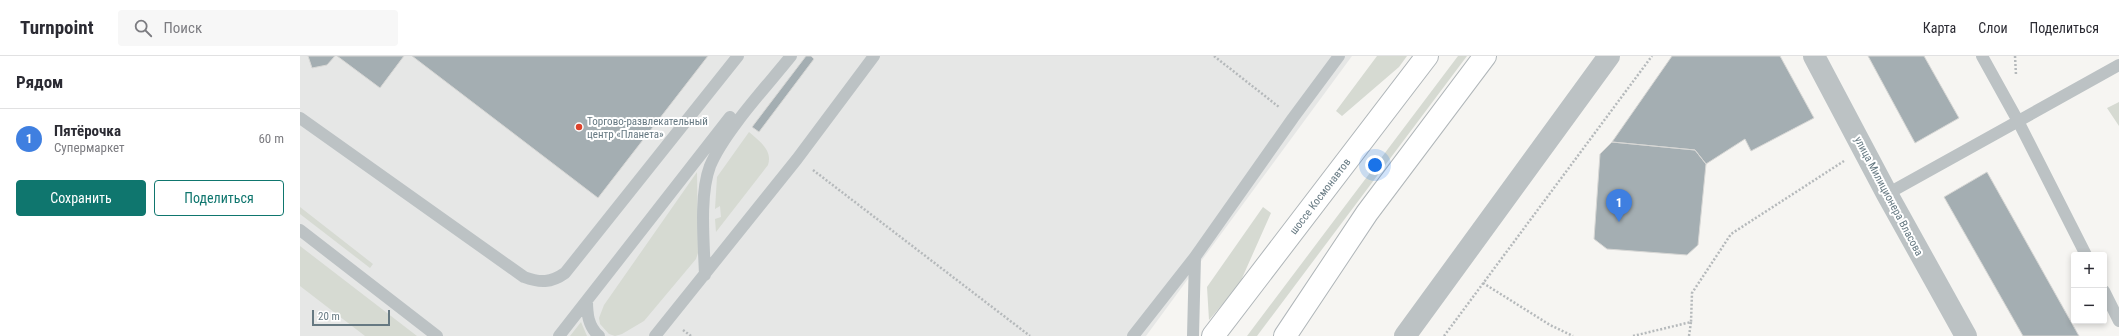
<!DOCTYPE html>
<html lang="ru">
<meta charset="utf-8">
<style>
body{margin:0;font-family:"Roboto Condensed",sans-serif;background:#f7f7f7;color:#2b2b33}
.controls{position:absolute;right:12px;bottom:12px;display:grid;overflow:hidden;border-radius:4px;box-shadow:0 2px 6px #0003}
.controls button{width:36px;height:36px;display:grid;place-items:center;padding:0;border:0;border-bottom:1px solid #e1e1e2;background:#fff;color:#2b2b33;font:20px sans-serif}
.scale{position:absolute;left:12px;bottom:10px;width:78px;box-sizing:border-box;padding-left:4px;border:2px solid #667982;border-top:0;font-size:11px;line-height:14px;white-space:nowrap;color:#667982;-webkit-text-stroke:3px #fff;paint-order:stroke}
.you{position:absolute;left:1075px;top:109px;width:14px;height:14px;margin:-10px;border:3px solid #fff;border-radius:50%;background:#1a73e8;box-shadow:0 0 0 6px #1a73e833}
.badge{display:grid;place-items:center;width:26px;height:26px;border-radius:50%;background:#0f766e;color:#fff;font-size:13px;font-weight:700}
.pin{position:absolute;translate:-50% -33px;filter:drop-shadow(0 1px 2px #0008)}
.pin::after{content:'';position:absolute;top:21px;width:14px;height:12px;background:inherit;clip-path:polygon(0 0,100% 0,50% 100%)}
.list{margin:0;padding:0;list-style:none}
h2{display:flex;justify-content:space-between;align-items:center;height:52px;margin:0;padding:0 16px;font-size:17px}
h2 small{font-size:13px;font-weight:400;color:#7c7c81}
.list li{display:grid;grid-template-columns:26px 1fr auto;gap:12px;align-items:center;box-sizing:border-box;height:60px;padding:0 16px;border-top:1px solid #e1e1e2}
.list b{display:block;font-size:15px;white-space:nowrap}
.list p{margin:0;font-size:13px;white-space:nowrap;color:#7c7c81}
.list em{font-size:13px;font-style:normal;color:#7c7c81}
.actions{display:flex;gap:8px;padding:12px 16px}
.actions a{flex:1;padding:9px 0;border:1px solid #0f766e;border-radius:4px;text-align:center;font-size:14px;color:#0f766e}
.actions .main{background:#0f766e;color:#fff}
.icon{flex:none;width:22px;height:22px;fill:none;stroke:currentColor;stroke-width:2;stroke-linecap:round;stroke-linejoin:round}
.map{position:relative;flex:none;width:1819px;height:280px;overflow:hidden}
header{display:flex;align-items:center;gap:24px;box-sizing:border-box;height:56px;padding:0 20px;background:#fff;border-bottom:1px solid #e1e1e2}
header strong{font-size:19px}
nav{display:flex;gap:22px;margin-inline-start:auto;font-size:14px}
.search{width:280px;height:36px;background:#f7f7f7;display:flex;align-items:center;gap:10px;box-sizing:border-box;padding:0 14px;border-radius:4px;color:#7c7c81;font-size:15px}
main{display:flex}
aside{flex:1;background:#fff}
.map>svg:first-child{display:block}
.built{fill:#e6e7e6}
.green{fill:#d6dad2}
.building{fill:#a4aeb2;stroke:#d7d7d5}
.lines{fill:none;stroke-linecap:round;stroke-linejoin:round}
.primary-casing{stroke:#b0b6b9;stroke-width:24}
.path{stroke:#b5b9bb;stroke-width:2.5;stroke-dasharray:2 2;stroke-linecap:butt}
.lane{stroke:#bcc2c4;stroke-width:12}
.street{stroke:#bcc2c4;stroke-width:22}
.primary{stroke:#fff;stroke-width:22}
.poi-dot{fill:#dd432c;stroke:#fff;stroke-width:1.5}
.labels{text-anchor:middle;stroke-width:4;stroke-linejoin:round;paint-order:stroke}
.poi-label{font-size:11px;fill:#667982;stroke:#fff;text-anchor:start}
.street-label{font-size:11px;fill:#667982;stroke:#fff}
</style>
<header>
<strong>Turnpoint</strong>
<div class="search"><svg class="icon" aria-label="search" viewBox="0 0 24 24"><circle cx="10" cy="10" r="6"/><path d="M15 15l6 6"/></svg>Поиск</div>
<nav><a>Карта</a><a>Слои</a><a>Поделиться</a></nav>
</header>
<main>
<aside>
<h2>Рядом<small></small></h2>
<ul class="list">
<li><span class="badge" style="background:#3f7fe0">1</span><div><b>Пятёрочка</b><p>Супермаркет</p></div><em>60 m</em></li>
</ul>
<div class="actions"><a class="main">Сохранить</a><a>Поделиться</a></div>
</aside>
<div class="map">
<svg width="1819" height="280" viewBox="0 0 1819 280">
<rect width="100%" height="100%" fill="#f6f5f2"/>
<path class="built" d="M0,0H1052L846,280H0Z"/>
<path class="green" d="M1077,0H1107L1099,11L1042,60L1036,55Z
M1158,0H1167L957,280H947Z
M1819,46V70L1807,52Z
M449,76C459,85 473,94 468,109L416,176L415,163L421,161L420,150L415,153L417,121Z
M397,116L398,197L396,203L344,265L322,278L315,280L309,278L300,268L299,262L304,249Z
M0,151L73,208L70,212L0,158Z
M963,151L971,157L939,229L909,264L907,231Z
M0,190L117,280H65L0,230Z
M281,266L287,280H270Z"/>
<path class="building" d="M8,0H35L27,9L12,12Z
M37,0H104L80,32Z
M112,0H408L298,142Z
M506,0H511L514,3L459,76L452,71Z
M1372,0H1480L1514,62L1451,95L1445,83L1406,108L1395,94L1312,86Z
M1568,0H1624L1659,62L1615,87Z
M1312,86L1395,94L1406,108L1398,189L1387,199L1307,193L1294,183L1300,98Z
M1687,116L1779,280H1723L1644,141Z"/>
<g class="lines">
<defs>
<g id="primary">
<path id="s1" d="M913,280L1127,0"/>
<path d="M985,280L1067,157L1185,0"/>
</g>
</defs>
<use href="#primary" class="primary-casing"/>
<path class="path" d="M914,0L979,51
M1715,0L1716,19
M513,114L730,280
M1183,227L1250,269L1273,280
M383,274L391,280
M1144,280L1352,0
M1333,280L1391,266L1392,237L1431,178L1544,105
M1389,280L1391,266"/>
<path class="lane" d="M1682,0L1718,65L1786,199
M0,62L224,221C240,227 251,227 265,217L438,0
M1587,138L1819,9
M0,174L137,280
M405,219C404,188 399,139 410,110C424,76 467,30 491,0
M1804,235L1819,265
M287,244C287,258 288,270 299,280
M259,280L430,61
M355,280L497,103L574,0
M833,280L895,201L993,62L1039,0
M893,280L895,201"/>
<path class="street" d="M1514,0L1587,138L1666,280
M1105,280L1309,0"/>
<use href="#primary" class="primary"/>
</g>
<circle class="poi-dot" cx="279" cy="71" r="4"/>
<g class="labels">
<g class="poi-label">
<text x="287" y="69">Торгово-развлекательный<tspan x="287" dy="13">центр «Планета»</tspan></text>
</g>
<g class="street-label">
<text dy="4" stroke="none"><textPath href="#s1" startOffset="176">шоссе Космонавтов</textPath></text>
<text transform="translate(1589 140) rotate(62)" y="4">улица Милиционера Власова</text>
</g>
</g>
</svg>
<div class="controls">
<button>+</button>
<button>−</button>
</div>
<div class="scale">20 m</div>
<div class="you"></div>
<div class="pin badge" style="left:1319px;top:166px;background:#3f7fe0">1</div>
</div>
</main>
